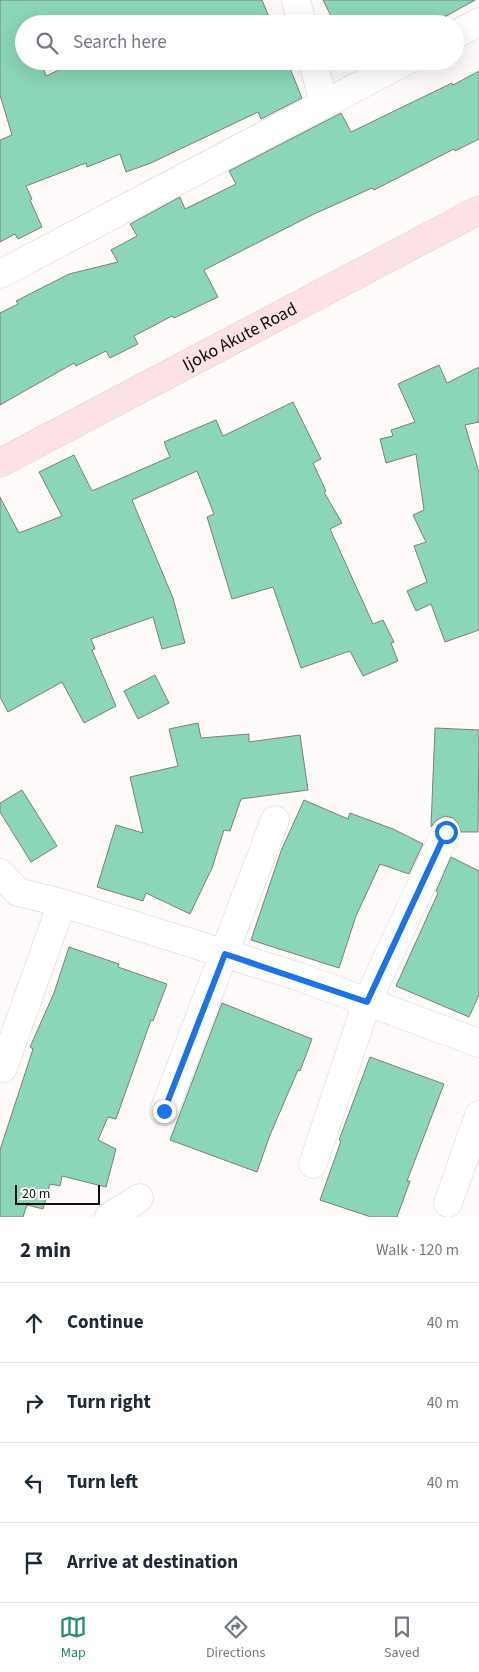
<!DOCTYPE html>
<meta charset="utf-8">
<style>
body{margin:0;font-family:"Source Sans 3",sans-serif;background:#f2f2f3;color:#1f2937}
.scale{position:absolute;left:15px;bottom:12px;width:85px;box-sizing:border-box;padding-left:5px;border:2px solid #0e0d0d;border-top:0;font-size:14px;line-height:18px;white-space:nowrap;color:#0e0d0d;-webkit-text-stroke:4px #fff;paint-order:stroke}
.stop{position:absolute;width:15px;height:15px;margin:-11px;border:4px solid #1a73e8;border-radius:50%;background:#fff}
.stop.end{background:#1a73e8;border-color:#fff;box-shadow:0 1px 5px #0008}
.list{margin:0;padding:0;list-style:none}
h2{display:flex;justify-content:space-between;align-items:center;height:65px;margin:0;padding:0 20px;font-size:21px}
h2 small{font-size:16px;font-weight:400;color:#747a83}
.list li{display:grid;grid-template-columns:32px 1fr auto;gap:15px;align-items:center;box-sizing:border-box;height:80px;padding:0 20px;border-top:1px solid #e0e1e3}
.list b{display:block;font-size:19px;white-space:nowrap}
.list em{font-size:16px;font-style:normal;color:#747a83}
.icon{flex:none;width:28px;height:28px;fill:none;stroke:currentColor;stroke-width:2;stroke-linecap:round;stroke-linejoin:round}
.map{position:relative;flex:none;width:479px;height:1217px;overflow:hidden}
.search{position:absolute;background:#fff;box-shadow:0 5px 20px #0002;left:15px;right:15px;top:15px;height:55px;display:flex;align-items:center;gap:12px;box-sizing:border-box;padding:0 18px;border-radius:28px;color:#747a83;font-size:19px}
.sheet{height:385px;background:#fff}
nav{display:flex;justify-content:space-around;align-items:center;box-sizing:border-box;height:70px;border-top:1px solid #e0e1e3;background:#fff;font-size:14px;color:#747a83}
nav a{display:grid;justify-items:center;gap:2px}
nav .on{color:#248d6a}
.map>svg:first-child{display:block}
.building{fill:#8ad6b6;stroke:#7c7f7e}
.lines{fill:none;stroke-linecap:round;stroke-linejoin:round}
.street-casing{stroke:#d6d2d2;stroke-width:29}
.secondary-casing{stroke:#d6d2d2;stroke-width:29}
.street{stroke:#fff;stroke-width:28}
.secondary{stroke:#fce2e4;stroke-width:28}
.route{stroke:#1a73e8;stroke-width:6}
.labels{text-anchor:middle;stroke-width:4.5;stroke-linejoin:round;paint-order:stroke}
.street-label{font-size:18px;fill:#0e0d0d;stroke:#fff}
</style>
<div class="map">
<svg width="479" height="1217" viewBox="0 0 479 1217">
<rect width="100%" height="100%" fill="#fefafa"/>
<path class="building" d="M0,0H262L272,24H24V61H41L46,76L78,61H287L302,98L261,119L258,112L151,163L126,172L120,154L87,167L86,163L26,186L32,199L30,200L42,227L18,239L15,234L0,242V140L12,135L0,95Z
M323,0H475L432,24H332L330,19L332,18Z
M479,71V139L455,151L454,149L374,190L372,188L314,214L204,270L218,297L174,318L172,316L134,336L138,344L110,358L106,351L76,366L74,363L0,405V313L18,304L16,301L69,274L118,262L111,250L137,236L130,224L180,197L185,209L236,184L229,171L341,113L351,132L452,83L453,85Z
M439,365L447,383L479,367V422L465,425L479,472V630L445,642L431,604L416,611L407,591L427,582L414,546L426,542L413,515L424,510L416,454L386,463L380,439L393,436L391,430L415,422L398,384Z
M293,402L321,459L313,463L326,491L324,492L342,523L330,529L373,624L383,620L394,642L391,643L398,661L363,676L350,651L301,668L273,587L232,599L207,517L214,514L197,471L132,500L173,598L185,643L162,649L153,617L91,639L95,649L92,650L116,706L84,723L62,682L8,712L0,697V497L19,533L62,516L39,472L74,455L92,491L170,457L164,442L216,420L223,436Z
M155,675L169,703L138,719L124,691Z
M198,723L201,738L249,734V742L300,735L308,790L241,799L230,831L224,830L212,868L190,914L146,893L143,901L97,887L116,825L143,833L130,777L178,766L169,729Z
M435,728L479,730L478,832H461L458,823L453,818L445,816L437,820L431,827Z
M22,790L57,846L31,862L0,812V803Z
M304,800L348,819L350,813L393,829L423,844L409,874L380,864L356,916L339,968L251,940L281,851Z
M451,857L479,871V995L469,1017L396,986L438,893L436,891Z
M69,947L119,964L118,967L167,984L153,1021L151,1020L116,1119L108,1117L98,1140L116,1149L106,1187L62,1176L60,1186L50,1184L43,1209L27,1205L23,1217H0V1150L33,1049L30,1047L54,993Z
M222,1003L312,1039L300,1071L298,1070L270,1135L257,1172L170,1140Z
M370,1057L444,1084L407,1181H410L397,1217H371L320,1200L341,1141L339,1140Z"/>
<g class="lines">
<defs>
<path id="street" d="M296,0L302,24
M455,35L479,22
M313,61L324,105
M0,274L406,61
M0,873L18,892L62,903L297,976L479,1043
M3,1068L62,903
M164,1111L275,820
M313,1164L367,1002L446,832
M448,1203L479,1115
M109,1217L139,1198"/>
<g id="secondary">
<path id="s1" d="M0,463L479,210"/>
</g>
</defs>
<use href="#street" class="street-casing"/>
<use href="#secondary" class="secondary-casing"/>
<use href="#street" class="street"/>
<use href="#secondary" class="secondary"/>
</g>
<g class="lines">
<path class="route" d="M164,1111L225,954L367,1002L446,832"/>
</g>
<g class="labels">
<g class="street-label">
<text dy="6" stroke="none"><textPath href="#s1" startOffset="271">Ijoko Akute Road</textPath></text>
</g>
</g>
</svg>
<div class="scale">20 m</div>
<div class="stop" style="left:446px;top:832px"></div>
<div class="stop end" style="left:164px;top:1111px"></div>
<div class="search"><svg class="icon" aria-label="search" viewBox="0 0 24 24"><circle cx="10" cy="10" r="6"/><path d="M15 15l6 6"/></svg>Search here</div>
</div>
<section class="sheet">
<h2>2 min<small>Walk · 120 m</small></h2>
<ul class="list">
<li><svg class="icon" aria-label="ahead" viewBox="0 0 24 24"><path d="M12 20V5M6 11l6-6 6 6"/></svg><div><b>Continue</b></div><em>40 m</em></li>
<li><svg class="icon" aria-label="right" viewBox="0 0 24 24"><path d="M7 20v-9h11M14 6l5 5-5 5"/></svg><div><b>Turn right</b></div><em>40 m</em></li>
<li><svg class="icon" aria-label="left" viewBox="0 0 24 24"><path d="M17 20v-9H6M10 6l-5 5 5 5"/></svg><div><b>Turn left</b></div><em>40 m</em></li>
<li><svg class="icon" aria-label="arrive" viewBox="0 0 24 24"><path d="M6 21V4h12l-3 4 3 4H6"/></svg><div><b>Arrive at destination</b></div></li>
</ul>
</section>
<nav>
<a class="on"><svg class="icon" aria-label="map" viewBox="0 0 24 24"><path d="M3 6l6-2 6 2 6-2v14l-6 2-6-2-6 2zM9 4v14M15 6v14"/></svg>Map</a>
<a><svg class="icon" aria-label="directions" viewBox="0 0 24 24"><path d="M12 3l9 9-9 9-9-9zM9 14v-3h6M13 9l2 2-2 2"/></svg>Directions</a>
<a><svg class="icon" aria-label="saved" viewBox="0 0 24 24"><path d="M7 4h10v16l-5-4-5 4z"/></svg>Saved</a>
</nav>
